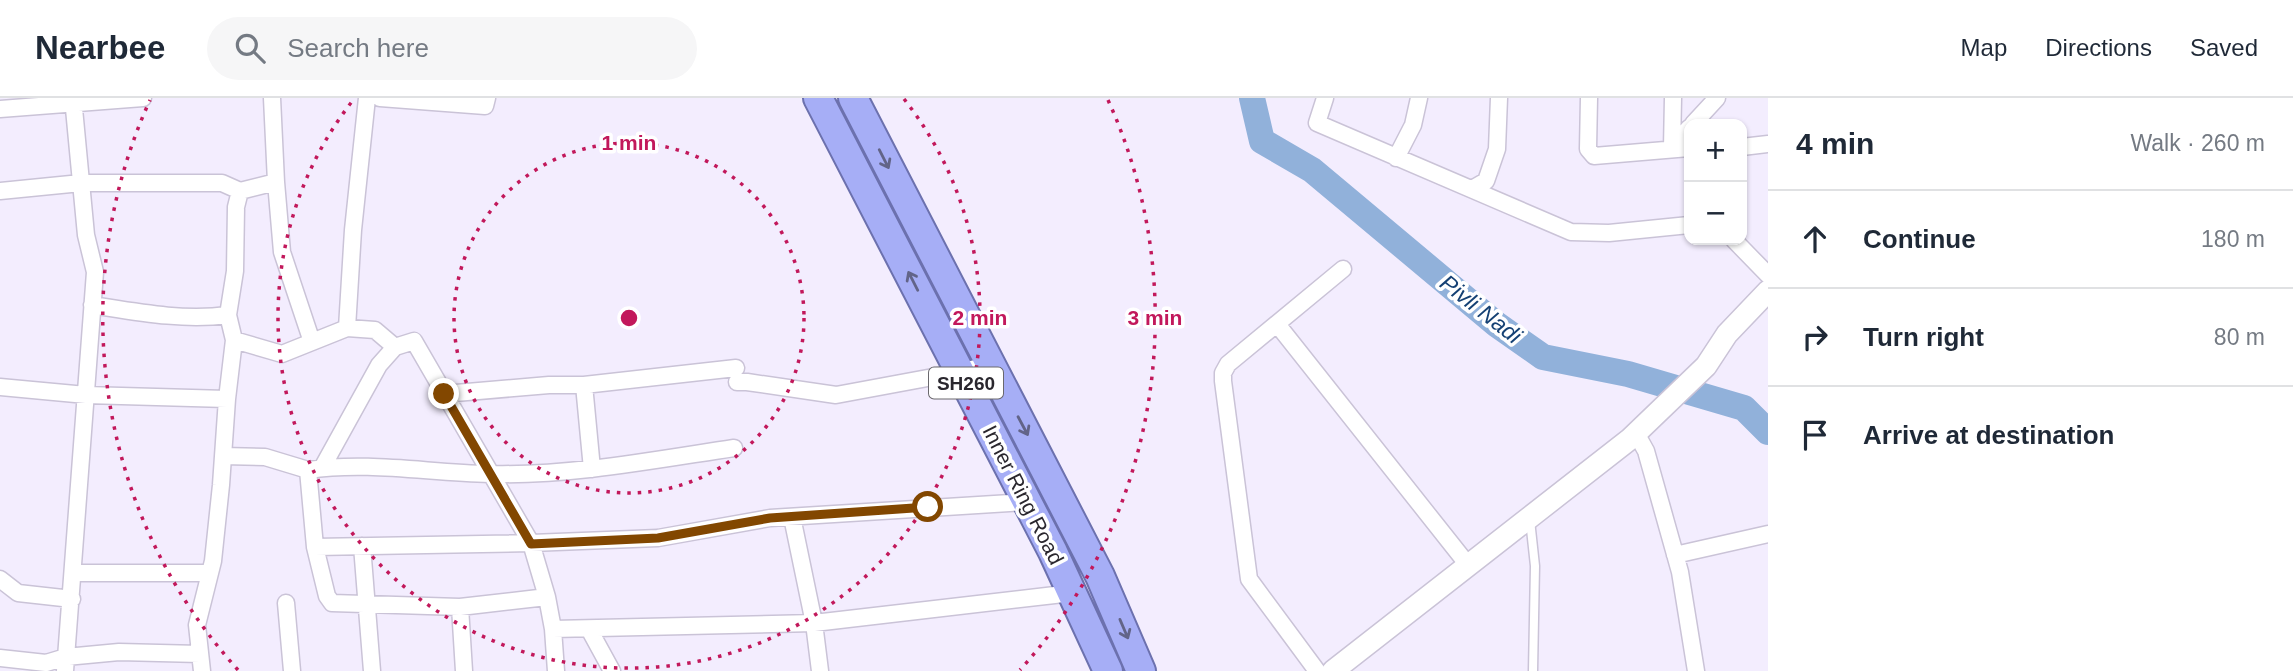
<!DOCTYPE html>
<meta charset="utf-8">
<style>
body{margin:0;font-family:Arial,sans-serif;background:#f6f6f7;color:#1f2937}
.controls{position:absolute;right:21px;top:21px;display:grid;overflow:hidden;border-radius:14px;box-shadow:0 2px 5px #0004}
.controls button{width:63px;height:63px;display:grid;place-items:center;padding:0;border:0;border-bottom:2px solid #e0e1e3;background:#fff;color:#1f2937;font:35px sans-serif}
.stop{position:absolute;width:21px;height:21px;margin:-16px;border:5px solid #824700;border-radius:50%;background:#fff}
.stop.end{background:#824700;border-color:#fff;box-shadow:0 2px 7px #0008}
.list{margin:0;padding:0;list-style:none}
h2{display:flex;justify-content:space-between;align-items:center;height:91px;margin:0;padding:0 28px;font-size:30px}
h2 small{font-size:23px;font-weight:400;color:#747a83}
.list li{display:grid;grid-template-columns:46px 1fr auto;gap:21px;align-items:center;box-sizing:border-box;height:98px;padding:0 28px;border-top:2px solid #e0e1e3}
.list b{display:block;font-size:26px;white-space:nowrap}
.list em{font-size:23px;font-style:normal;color:#747a83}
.icon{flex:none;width:38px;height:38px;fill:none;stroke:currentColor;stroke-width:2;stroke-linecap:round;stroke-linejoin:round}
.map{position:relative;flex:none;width:1768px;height:573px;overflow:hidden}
header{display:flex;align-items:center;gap:42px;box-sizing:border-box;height:98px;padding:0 35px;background:#fff;border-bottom:2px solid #e0e1e3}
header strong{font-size:33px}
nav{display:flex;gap:38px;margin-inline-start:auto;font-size:24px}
.search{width:490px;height:63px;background:#f6f6f7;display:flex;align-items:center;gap:18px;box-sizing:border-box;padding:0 24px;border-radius:38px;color:#747a83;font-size:26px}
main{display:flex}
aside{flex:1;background:#fff}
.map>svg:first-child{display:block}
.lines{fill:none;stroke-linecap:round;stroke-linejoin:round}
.river{stroke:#91b1da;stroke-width:26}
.service-casing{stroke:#cac3d7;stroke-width:11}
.minor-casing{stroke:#cac3d7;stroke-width:19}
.tertiary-casing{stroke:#cac3d7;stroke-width:24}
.trunk-casing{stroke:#6c71ae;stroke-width:32}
.service{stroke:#fff;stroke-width:8}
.minor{stroke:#fff;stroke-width:16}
.tertiary{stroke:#fff;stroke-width:21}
.trunk{stroke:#a6aef6;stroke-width:28}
.oneway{stroke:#626488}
.route{stroke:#824700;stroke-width:9}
.ring{fill:none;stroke:#c2185b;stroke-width:3.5;stroke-dasharray:3.5 7}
.labels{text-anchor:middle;stroke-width:7;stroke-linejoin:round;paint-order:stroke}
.shield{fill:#fff;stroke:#6a686d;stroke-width:2}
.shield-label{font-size:19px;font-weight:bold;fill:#2a272e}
.street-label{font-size:21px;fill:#2a272e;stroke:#fff}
.water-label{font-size:23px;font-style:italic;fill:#154174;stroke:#fff}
.centre{fill:#c2185b;stroke:#fff;stroke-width:3.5}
.ring-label{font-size:21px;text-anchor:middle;font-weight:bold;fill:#c2185b;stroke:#fff;stroke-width:7;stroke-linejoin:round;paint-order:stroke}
</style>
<header>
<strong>Nearbee</strong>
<div class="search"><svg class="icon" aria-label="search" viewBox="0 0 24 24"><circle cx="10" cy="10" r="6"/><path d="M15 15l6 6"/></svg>Search here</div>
<nav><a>Map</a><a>Directions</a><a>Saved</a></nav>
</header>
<main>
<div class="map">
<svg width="1768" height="573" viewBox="0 0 1768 573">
<rect width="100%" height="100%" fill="#f3edfe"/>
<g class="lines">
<path class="river" d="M1252,0L1262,43L1312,72L1496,226L1543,259L1628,276L1744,310L1768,334"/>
<defs>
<path id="service" d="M1530,422L1535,468L1533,573"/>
<path id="minor" d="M272,0L276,84L282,154L312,244
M380,0L485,8L487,0
M1325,0L1317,25L1571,134L1609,135L1689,127
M1589,0L1588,51L1594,58L1689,50
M1673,0L1672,50L1689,30
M0,11L143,0
M1693,26L1717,0
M1742,49L1768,46
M1396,60L1413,27L1419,0
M1472,91L1486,83L1497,51L1499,0
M0,93L81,85H222L240,93L276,84
M1734,142L1768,177
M92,207C137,214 182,223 228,217L234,242L227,301
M228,217L235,173L236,109L240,93
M1277,226L1468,467
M347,230L353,132L367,0
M234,242L282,256L347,230L375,232L395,249
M737,284H747L836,297L960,274L991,266
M584,287L592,371
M0,289L86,297L227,301L221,387L213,463L197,527L202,573
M444,296L549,287H584L736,270
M1636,335L1646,353L1680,474L1696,573
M734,350C654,362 571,378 489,376C429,375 369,363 308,372L315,449L531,445L658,440L770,420L1027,404
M223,358L265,359L308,372
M322,370L379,267L395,249L414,243L531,445L547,499L553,531L556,573
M792,419L814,525L820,573
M362,448L372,573
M315,449L327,498L332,505L460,509L547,499
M1675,457L1768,436
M73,475H210
M0,481L18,495L72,501
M286,505L292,573
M460,509L464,573
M553,531L814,525L1072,495
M589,531L612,573
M0,560L46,565L66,559L119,554L200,556
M65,573L95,174L86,137L73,0
M1317,573L1249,481L1223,283V275L1228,266L1343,171"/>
<path id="tertiary" d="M1333,573L1630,341L1706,268L1727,236L1768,193"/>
<path id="trunk" d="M818,0L1053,454L1108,573
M853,0L1100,478L1141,573"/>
</defs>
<use href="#service" class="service-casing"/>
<use href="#minor" class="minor-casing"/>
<use href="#tertiary" class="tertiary-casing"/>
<use href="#trunk" class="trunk-casing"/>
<use href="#service" class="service"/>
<use href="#minor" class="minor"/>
<use href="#tertiary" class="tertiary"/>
<use href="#trunk" class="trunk"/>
</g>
<defs><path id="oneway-shaft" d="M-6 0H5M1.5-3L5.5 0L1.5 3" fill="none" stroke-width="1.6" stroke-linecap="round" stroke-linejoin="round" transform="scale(1.75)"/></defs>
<g class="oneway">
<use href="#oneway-shaft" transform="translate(884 61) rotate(63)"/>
<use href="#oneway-shaft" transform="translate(913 183) rotate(-117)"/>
<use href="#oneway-shaft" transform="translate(1023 328) rotate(62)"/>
<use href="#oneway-shaft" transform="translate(1124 531) rotate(67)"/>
</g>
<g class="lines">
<path class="route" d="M444,296L531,446L658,440L770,420L928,409"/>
</g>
<g class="ring">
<circle cx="629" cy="220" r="175"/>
<path d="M904 1A351 351 0 1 1 354 1"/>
<path d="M238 572A526 526 0 0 1 150 2M1108 2A526 526 0 0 1 1020 572"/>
</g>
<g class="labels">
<rect class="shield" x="929" y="269.5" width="74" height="31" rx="5"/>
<g class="shield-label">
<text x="966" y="292">SH260</text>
</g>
<g class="street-label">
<text transform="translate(1023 397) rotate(63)" y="7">Inner Ring Road</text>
</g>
<g class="water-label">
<text transform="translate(1481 211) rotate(38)" y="8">Pivli Nadi</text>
</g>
</g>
<circle cx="629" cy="220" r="10" class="centre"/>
<g class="ring-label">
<text x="629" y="52">1 min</text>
<text x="980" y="227">2 min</text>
<text x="1155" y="227">3 min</text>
</g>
</svg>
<div class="controls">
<button>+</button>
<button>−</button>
</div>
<div class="stop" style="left:928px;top:409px"></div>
<div class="stop end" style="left:444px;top:296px"></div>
</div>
<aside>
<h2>4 min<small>Walk · 260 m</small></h2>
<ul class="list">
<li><svg class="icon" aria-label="ahead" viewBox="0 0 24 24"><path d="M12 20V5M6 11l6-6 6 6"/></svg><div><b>Continue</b></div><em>180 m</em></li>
<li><svg class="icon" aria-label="right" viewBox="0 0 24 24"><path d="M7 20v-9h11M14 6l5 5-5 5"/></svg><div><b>Turn right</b></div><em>80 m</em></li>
<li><svg class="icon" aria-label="arrive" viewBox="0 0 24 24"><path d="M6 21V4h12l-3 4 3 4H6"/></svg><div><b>Arrive at destination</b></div></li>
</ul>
</aside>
</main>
